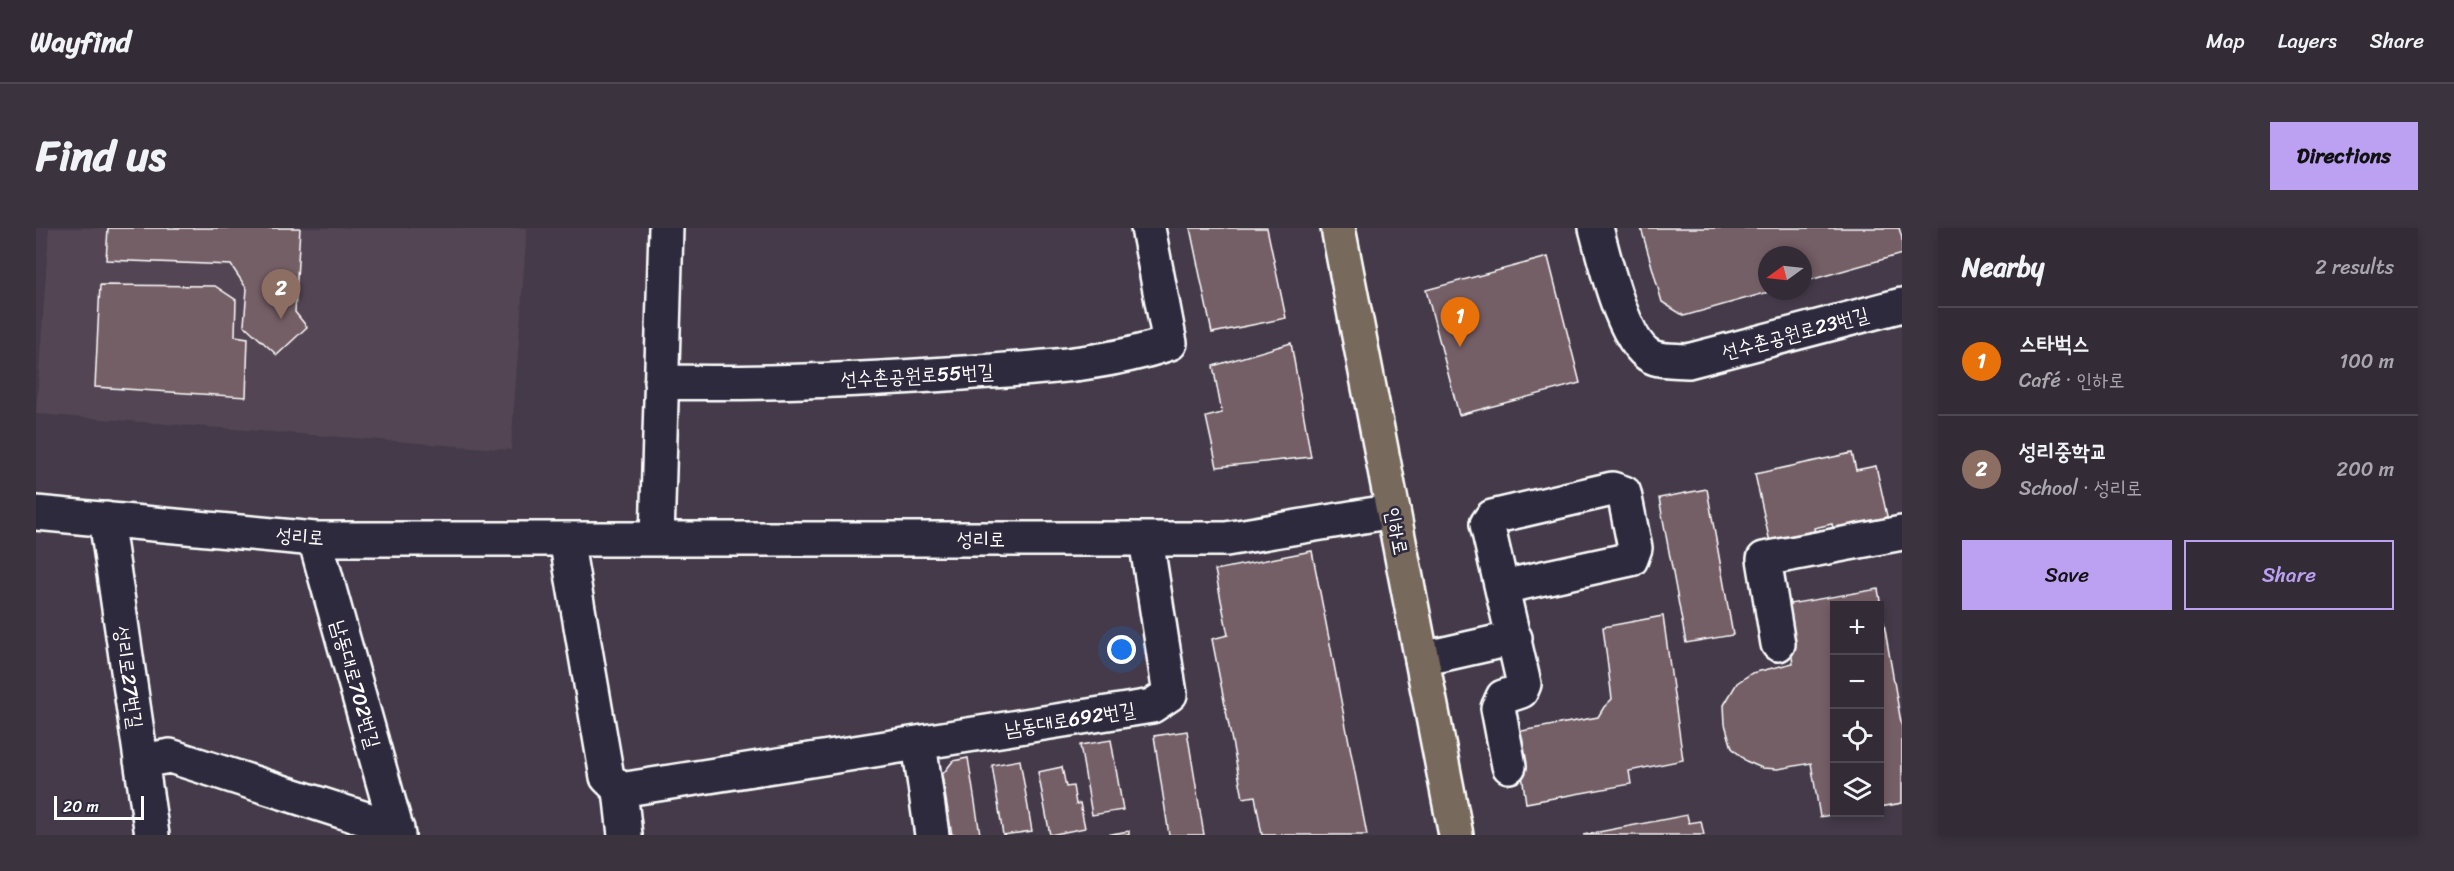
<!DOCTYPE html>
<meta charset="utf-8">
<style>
body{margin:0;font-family:Sriracha,"Poor Story",sans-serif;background:#3b343f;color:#f1f3f6}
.controls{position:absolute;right:18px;bottom:18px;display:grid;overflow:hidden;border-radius:0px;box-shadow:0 3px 9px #0003}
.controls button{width:54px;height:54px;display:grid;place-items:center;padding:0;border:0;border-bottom:2px solid #4e4852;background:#332c37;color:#f1f3f6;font:30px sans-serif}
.compass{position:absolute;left:1722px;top:18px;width:54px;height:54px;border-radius:50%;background:#332c37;box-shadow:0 3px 9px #0003;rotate:255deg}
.scale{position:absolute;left:18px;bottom:15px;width:90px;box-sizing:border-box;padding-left:6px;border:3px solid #fff;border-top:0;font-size:16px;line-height:21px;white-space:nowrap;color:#fff;-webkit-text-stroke:4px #2f2a3d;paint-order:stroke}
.you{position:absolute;left:1086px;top:422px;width:21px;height:21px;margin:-15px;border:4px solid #fff;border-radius:50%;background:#1a73e8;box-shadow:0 0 0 9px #1a73e833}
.badge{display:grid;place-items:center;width:39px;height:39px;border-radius:50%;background:#bca0f2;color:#fff;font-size:20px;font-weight:700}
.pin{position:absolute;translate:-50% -50px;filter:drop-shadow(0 2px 3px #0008)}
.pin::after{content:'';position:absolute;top:32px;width:21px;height:18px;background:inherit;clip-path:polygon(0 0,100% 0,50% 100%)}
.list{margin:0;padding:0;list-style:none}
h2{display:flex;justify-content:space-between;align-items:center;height:78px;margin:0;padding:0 24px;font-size:26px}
h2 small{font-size:20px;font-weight:400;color:#a9a7ad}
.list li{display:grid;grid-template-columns:39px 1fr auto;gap:18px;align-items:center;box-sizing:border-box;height:108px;padding:0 24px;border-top:2px solid #4e4852}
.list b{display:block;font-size:22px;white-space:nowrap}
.list p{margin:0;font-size:20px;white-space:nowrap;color:#a9a7ad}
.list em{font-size:20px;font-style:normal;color:#a9a7ad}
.actions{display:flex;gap:12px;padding:18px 24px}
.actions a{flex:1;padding:14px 0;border:2px solid #bca0f2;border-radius:0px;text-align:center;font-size:21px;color:#bca0f2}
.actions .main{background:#bca0f2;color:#111}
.icon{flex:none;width:33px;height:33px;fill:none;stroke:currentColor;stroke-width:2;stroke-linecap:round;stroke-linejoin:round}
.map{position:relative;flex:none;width:1866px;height:607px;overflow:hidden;border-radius:0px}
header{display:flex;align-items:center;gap:36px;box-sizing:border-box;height:84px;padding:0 30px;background:#332c37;border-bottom:2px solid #4e4852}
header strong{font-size:28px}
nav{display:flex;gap:33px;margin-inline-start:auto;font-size:21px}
.intro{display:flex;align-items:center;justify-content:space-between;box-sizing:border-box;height:144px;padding:0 36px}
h1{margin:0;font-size:42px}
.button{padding:15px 27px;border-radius:0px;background:#bca0f2;color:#111;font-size:21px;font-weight:700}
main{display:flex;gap:36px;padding:0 36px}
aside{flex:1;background:#332c37;border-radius:0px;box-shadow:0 3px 9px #0003}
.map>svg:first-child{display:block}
.built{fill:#534552}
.building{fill:#755e66;stroke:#fff;stroke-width:1.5}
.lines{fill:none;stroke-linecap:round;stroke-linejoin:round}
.minor-casing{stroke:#fff;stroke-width:38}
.major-casing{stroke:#fff;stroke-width:38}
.minor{stroke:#2f2a3d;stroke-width:33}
.major{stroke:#77695c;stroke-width:33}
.labels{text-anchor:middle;stroke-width:5;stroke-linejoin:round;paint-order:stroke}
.street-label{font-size:20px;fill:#fff;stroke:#2f2a3d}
</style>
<header>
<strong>Wayfind</strong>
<nav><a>Map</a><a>Layers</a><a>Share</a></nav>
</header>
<div class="intro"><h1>Find us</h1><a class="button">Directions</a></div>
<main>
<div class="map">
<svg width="1866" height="607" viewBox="0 0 1866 607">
<rect width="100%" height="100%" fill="#443a49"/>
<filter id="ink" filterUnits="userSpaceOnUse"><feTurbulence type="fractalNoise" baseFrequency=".0167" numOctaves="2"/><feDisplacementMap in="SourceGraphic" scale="12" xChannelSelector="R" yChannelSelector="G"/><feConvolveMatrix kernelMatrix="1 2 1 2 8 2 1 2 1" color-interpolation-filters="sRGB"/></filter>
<g filter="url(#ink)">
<path class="built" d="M13,0H491L475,222L0,186Z"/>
<path class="building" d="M72,0H264L259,84L271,99L241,127L208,97L211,61L195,37L70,32Z
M1154,0H1231L1250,90L1176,105Z
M1605,0H1863L1866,10V26L1767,54V27H1731V63H1736L1648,88L1626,74Z
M1512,29L1544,155L1423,187L1390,62Z
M64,57L179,58L200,72L199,108L212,110L210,169L59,159Z
M1255,115L1275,229L1181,239L1170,189L1186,185L1177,138Z
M1816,225L1820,242L1840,238L1853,297L1799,308L1796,296L1778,300L1780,309L1735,319L1719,246Z
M1671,261L1697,407L1650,415L1623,270Z
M1276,323L1331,607H1226L1219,568L1207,570L1176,411L1192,407L1179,342Z
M1842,361L1866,500V575L1844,579V377H1798V584H1812L1784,589L1775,535L1742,541L1726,540L1710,533L1696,520L1689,496L1688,477L1701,455L1716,445L1757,435L1747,377Z
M1627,388L1647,532L1593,543L1595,556L1490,575L1480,504L1562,489L1568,479L1576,471L1567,399Z
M1151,503L1168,607H1133L1118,508Z
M1075,512L1087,582L1056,587L1044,517Z
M932,530L944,606L916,607L906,547L917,533Z
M984,532L996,603L967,607L956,537Z
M1026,539L1030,559L1037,558L1040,576L1044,575L1049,600L1014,607L1002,544Z
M1651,587L1653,595L1665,593L1668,607H1547Z
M1093,603V607H1070Z"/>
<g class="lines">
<defs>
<path id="minor" d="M1560,0C1568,29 1588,121 1619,130C1629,133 1641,132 1652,133L1866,77
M625,154C726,156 827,152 927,145C996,140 1068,138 1134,115L1112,0
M0,285L279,311H1190L1357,283
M70,291L116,607
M279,311L362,607
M530,311L571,549L584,562
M621,311L630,0
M1466,359L1595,331L1599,320L1588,265L1576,261L1456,289L1451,296L1488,456L1485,463L1467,469L1462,480L1473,538
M1742,416L1728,331L1866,305
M1386,431L1479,410
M883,515L896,607
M105,533L134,528L361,601
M584,562L1116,478L1134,466L1110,311
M584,562L589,607"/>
<path id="major" d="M1302,0L1420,607"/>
</defs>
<use href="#minor" class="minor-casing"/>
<use href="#major" class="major-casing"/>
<use href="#minor" class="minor"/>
<use href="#major" class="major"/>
</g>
</g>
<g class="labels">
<g class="street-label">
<text transform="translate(1759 105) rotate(-15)" y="7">선수촌공원로23번길</text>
<text transform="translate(881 147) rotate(-3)" y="7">선수촌공원로55번길</text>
<text transform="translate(1361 303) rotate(79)" y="7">인하로</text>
<text transform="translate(264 308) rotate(4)" y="7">성리로</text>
<text x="945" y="318">성리로</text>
<text transform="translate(93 449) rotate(82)" y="7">성리로27번길</text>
<text transform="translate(320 456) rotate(74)" y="7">남동대로702번길</text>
<text transform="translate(1034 491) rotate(-9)" y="7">남동대로692번길</text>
</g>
</g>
</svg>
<div class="controls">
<button>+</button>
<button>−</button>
<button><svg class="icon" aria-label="locate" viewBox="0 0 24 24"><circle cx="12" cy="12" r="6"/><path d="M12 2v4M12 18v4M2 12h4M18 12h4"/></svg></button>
<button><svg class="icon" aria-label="layers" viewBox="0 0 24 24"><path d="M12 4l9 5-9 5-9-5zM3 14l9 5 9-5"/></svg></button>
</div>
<svg class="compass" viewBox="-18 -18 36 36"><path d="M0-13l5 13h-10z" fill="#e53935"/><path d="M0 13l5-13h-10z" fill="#a9a7ad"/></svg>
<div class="scale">20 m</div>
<div class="you"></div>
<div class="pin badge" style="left:1424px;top:119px;background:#e8710a">1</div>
<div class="pin badge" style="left:245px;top:91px;background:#8d6e63">2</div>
</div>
<aside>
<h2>Nearby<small>2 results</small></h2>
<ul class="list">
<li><span class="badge" style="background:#e8710a">1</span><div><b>스타벅스</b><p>Café · 인하로</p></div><em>100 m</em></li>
<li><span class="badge" style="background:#8d6e63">2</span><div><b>성리중학교</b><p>School · 성리로</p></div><em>200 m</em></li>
</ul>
<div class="actions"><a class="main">Save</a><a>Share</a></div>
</aside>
</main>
